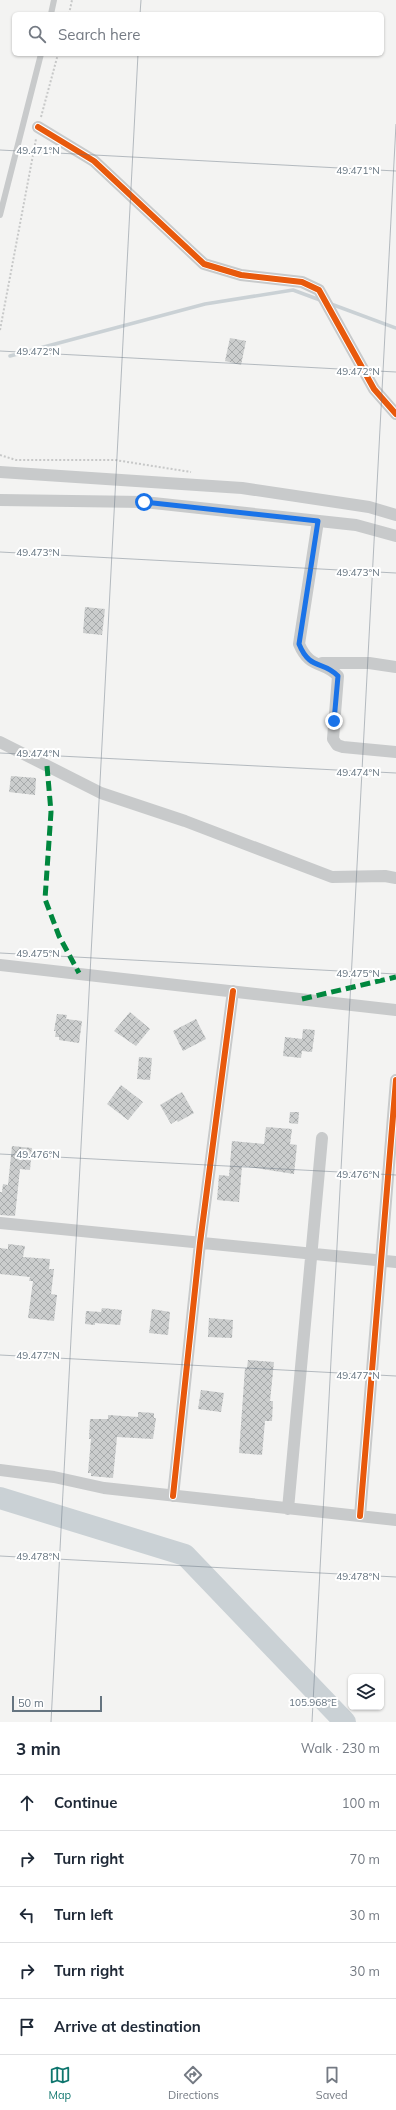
<!DOCTYPE html>
<meta charset="utf-8">
<style>
body{margin:0;font-family:Mulish,sans-serif;background:#f6f6f7;color:#1f2937}
.controls{position:absolute;right:12px;bottom:12px;display:grid;overflow:hidden;border-radius:6px;box-shadow:0 1px 3px #0004}
.controls button{width:36px;height:36px;display:grid;place-items:center;padding:0;border:0;border-bottom:1px solid #e0e1e3;background:#fff;color:#1f2937;font:20px sans-serif}
.scale{position:absolute;left:12px;bottom:10px;width:90px;box-sizing:border-box;padding-left:4px;border:2px solid #657480;border-top:0;font-size:11px;line-height:14px;white-space:nowrap;color:#657480;-webkit-text-stroke:3px #fff;paint-order:stroke}
.stop{position:absolute;width:12px;height:12px;margin:-9px;border:3px solid #1a73e8;border-radius:50%;background:#fff}
.stop.end{background:#1a73e8;border-color:#fff;box-shadow:0 1px 4px #0008}
.list{margin:0;padding:0;list-style:none}
h2{display:flex;justify-content:space-between;align-items:center;height:52px;margin:0;padding:0 16px;font-size:17px}
h2 small{font-size:13px;font-weight:400;color:#747a83}
.list li{display:grid;grid-template-columns:26px 1fr auto;gap:12px;align-items:center;box-sizing:border-box;height:56px;padding:0 16px;border-top:1px solid #e0e1e3}
.list b{display:block;font-size:15px;white-space:nowrap}
.list em{font-size:13px;font-style:normal;color:#747a83}
.icon{flex:none;width:22px;height:22px;fill:none;stroke:currentColor;stroke-width:2;stroke-linecap:round;stroke-linejoin:round}
.map{position:relative;flex:none;width:396px;height:1722px;overflow:hidden}
.search{position:absolute;background:#fff;box-shadow:0 1px 3px #0004;left:12px;right:12px;top:12px;height:44px;display:flex;align-items:center;gap:10px;box-sizing:border-box;padding:0 14px;border-radius:6px;color:#747a83;font-size:15px}
.sheet{height:332px;background:#fff}
nav{display:flex;justify-content:space-around;align-items:center;box-sizing:border-box;height:56px;border-top:1px solid #e0e1e3;background:#fff;font-size:11px;color:#747a83}
nav a{display:grid;justify-items:center;gap:2px}
nav .on{color:#0f766e}
.map>svg:first-child{display:block}
.lines{fill:none;stroke-linecap:round;stroke-linejoin:round}
.stream{stroke:#cad1d5;stroke-width:3.5}
.river{stroke:#cad1d5;stroke-width:22}
.building{fill:url(#building-cross-hatch)}
.path{stroke:#c7c8c8;stroke-width:2;stroke-dasharray:2 2;stroke-linecap:butt}
.service{stroke:#c8cacb;stroke-width:6}
.minor{stroke:#c8cacb;stroke-width:12}
.quiet{stroke:#00873e;stroke-width:5;stroke-dasharray:10 5;stroke-linecap:butt}
.cycleway-casing{stroke:#fff;stroke-width:8}
.cycleway{stroke:#e8590c;stroke-width:6}
.route{stroke:#1a73e8;stroke-width:5}
.ticks{fill:none;stroke:#657480;stroke-width:1;stroke-opacity:0.45}
.ticks-label{font-size:10px;text-anchor:middle;fill:#657480;stroke:#fff;stroke-width:4;stroke-linejoin:round;paint-order:stroke}
</style>
<div class="map">
<svg width="396" height="1722" viewBox="0 0 396 1722">
<defs>
<pattern id="building-cross-hatch" width="8" height="8" patternUnits="userSpaceOnUse"><rect width="8" height="8" fill="#cbcdcd"/><path d="M0 0l8 8M0 8l8-8" fill="none" stroke="#a8abac"/></pattern>
</defs>
<rect width="100%" height="100%" fill="#f3f3f2"/>
<g class="lines">
<path class="stream" d="M331,304L396,328
M10,356L205,304L293,290L320,300"/>
<path class="river" d="M0,1498L185,1555L345,1722"/>
</g>
<path class="building" d="M230,338L246,341L241,365L225,361Z
M85,607L105,609L102,635L83,633Z
M11,776L36,778L35,795L9,792Z
M130,1012L150,1029L136,1046L114,1031Z
M57,1014L67,1015L66,1019L82,1021L79,1043L59,1040V1037H55L56,1031H54Z
M196,1019L206,1039L183,1051L173,1031Z
M303,1029L315,1030L312,1052L302,1051L301,1058L283,1056L285,1037L302,1039Z
M139,1057L152,1058L150,1080L137,1079Z
M121,1085L143,1102L128,1120L107,1104Z
M182,1092L194,1113L178,1122L177,1120L171,1124L160,1105Z
M290,1112H299L298,1124L289,1123Z
M266,1127L292,1129L290,1144L297,1145L294,1174L242,1166L239,1202L217,1200L219,1175L229,1176L232,1141L264,1144Z
M12,1146L32,1148L30,1170L20,1169L15,1216L0,1215V1192H2L3,1184L8,1185Z
M8,1244L25,1246L23,1257L50,1259L49,1269H54L51,1294L57,1295L54,1321L28,1318L33,1281H29L30,1277L0,1274V1248L8,1249Z
M102,1308L122,1310L120,1325L95,1323V1325L85,1324L86,1311L101,1312Z
M152,1309L170,1312L168,1335L149,1333Z
M209,1318L233,1320L232,1338L208,1337Z
M248,1360L274,1362L270,1401H273L272,1421H265L262,1455L239,1453L245,1368H247Z
M201,1390L224,1393L221,1412L198,1409Z
M138,1412L154,1413V1418H156L153,1439L117,1437L113,1478L91,1476V1473H88L91,1439H89L90,1419H108V1415L138,1417Z"/>
<g class="lines">
<path class="path" d="M69,14L72,0
M41,117L58,54
M0,330L36,139
M0,455L16,460H115L191,472"/>
<path class="service" d="M51,14L54,0
M0,215L41,54"/>
<path class="minor" d="M38,127L94,161L204,264L241,275L302,282L319,290L374,389L396,414
M0,472L242,488L369,507L396,515
M0,500L144,502L356,525L396,536
M318,521L299,644C310,670 323,660 338,676L333,739L337,745L343,747L396,752
M322,663H369L396,667
M0,742L101,793L185,821L332,877L385,876L396,878
M0,965L396,1010
M0,1223L396,1262
M0,1470L54,1477L104,1488L396,1520
M173,1496L200,1243L233,991
M288,1509L322,1138
M360,1516L396,1080"/>
<path class="quiet" d="M47,766L51,812L45,899L59,936L79,973
M302,999L396,977"/>
<defs>
<path id="cycleway" d="M38,127L94,161L204,264L241,275L302,282L319,290L374,389L396,414
M173,1496L200,1243L233,991
M360,1516L396,1080"/>
</defs>
<use href="#cycleway" class="cycleway-casing"/>
<use href="#cycleway" class="cycleway"/>
</g>
<g class="lines">
<path class="route" d="M144,502L318,521L299,644C310,671 323,660 338,676L334,721"/>
</g>
<path class="ticks" d="M140,14L141,0M0,150L396,171M0,351L396,372M0,552L396,573M0,753L396,773M0,953L396,974M0,1154L396,1175M0,1355L396,1376M0,1556L396,1577M51,1722L138,54M312,1722L396,124"/>
<g class="ticks-label">
<text x="38" y="154">49.471°N</text>
<text x="358" y="174">49.471°N</text>
<text x="38" y="355">49.472°N</text>
<text x="358" y="375">49.472°N</text>
<text x="38" y="556">49.473°N</text>
<text x="358" y="576">49.473°N</text>
<text x="38" y="757">49.474°N</text>
<text x="358" y="776">49.474°N</text>
<text x="38" y="957">49.475°N</text>
<text x="358" y="977">49.475°N</text>
<text x="38" y="1158">49.476°N</text>
<text x="358" y="1178">49.476°N</text>
<text x="38" y="1359">49.477°N</text>
<text x="358" y="1379">49.477°N</text>
<text x="38" y="1560">49.478°N</text>
<text x="358" y="1580">49.478°N</text>
<text x="313" y="1706">105.968°E</text>
</g>
</svg>
<div class="controls">
<button><svg class="icon" aria-label="layers" viewBox="0 0 24 24"><path d="M12 4l9 5-9 5-9-5zM3 14l9 5 9-5"/></svg></button>
</div>
<div class="scale">50 m</div>
<div class="stop" style="left:144px;top:502px"></div>
<div class="stop end" style="left:334px;top:721px"></div>
<div class="search"><svg class="icon" aria-label="search" viewBox="0 0 24 24"><circle cx="10" cy="10" r="6"/><path d="M15 15l6 6"/></svg>Search here</div>
</div>
<section class="sheet">
<h2>3 min<small>Walk · 230 m</small></h2>
<ul class="list">
<li><svg class="icon" aria-label="ahead" viewBox="0 0 24 24"><path d="M12 20V5M6 11l6-6 6 6"/></svg><div><b>Continue</b></div><em>100 m</em></li>
<li><svg class="icon" aria-label="right" viewBox="0 0 24 24"><path d="M7 20v-9h11M14 6l5 5-5 5"/></svg><div><b>Turn right</b></div><em>70 m</em></li>
<li><svg class="icon" aria-label="left" viewBox="0 0 24 24"><path d="M17 20v-9H6M10 6l-5 5 5 5"/></svg><div><b>Turn left</b></div><em>30 m</em></li>
<li><svg class="icon" aria-label="right" viewBox="0 0 24 24"><path d="M7 20v-9h11M14 6l5 5-5 5"/></svg><div><b>Turn right</b></div><em>30 m</em></li>
<li><svg class="icon" aria-label="arrive" viewBox="0 0 24 24"><path d="M6 21V4h12l-3 4 3 4H6"/></svg><div><b>Arrive at destination</b></div></li>
</ul>
</section>
<nav>
<a class="on"><svg class="icon" aria-label="map" viewBox="0 0 24 24"><path d="M3 6l6-2 6 2 6-2v14l-6 2-6-2-6 2zM9 4v14M15 6v14"/></svg>Map</a>
<a><svg class="icon" aria-label="directions" viewBox="0 0 24 24"><path d="M12 3l9 9-9 9-9-9zM9 14v-3h6M13 9l2 2-2 2"/></svg>Directions</a>
<a><svg class="icon" aria-label="saved" viewBox="0 0 24 24"><path d="M7 4h10v16l-5-4-5 4z"/></svg>Saved</a>
</nav>
